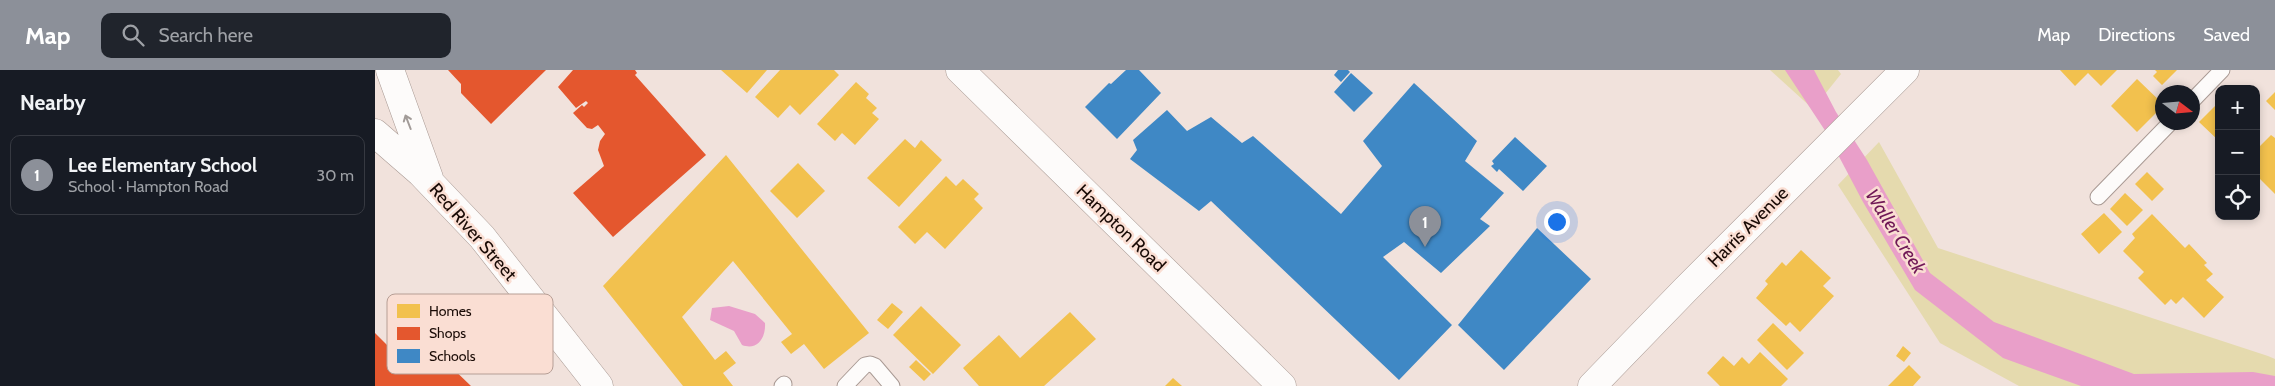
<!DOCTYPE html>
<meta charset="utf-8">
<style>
body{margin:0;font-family:Cabin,sans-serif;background:#20242c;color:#f1f3f6}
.controls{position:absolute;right:15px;top:15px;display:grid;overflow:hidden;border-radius:10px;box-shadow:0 2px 8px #0003}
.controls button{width:45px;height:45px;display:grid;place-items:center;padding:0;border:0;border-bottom:1px solid #363941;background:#171b24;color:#f1f3f6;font:25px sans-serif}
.compass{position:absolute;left:1780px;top:15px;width:45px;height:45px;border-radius:50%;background:#171b24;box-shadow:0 2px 8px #0003;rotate:106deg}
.you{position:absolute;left:1181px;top:151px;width:18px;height:18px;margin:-12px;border:4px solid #fff;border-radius:50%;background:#1a73e8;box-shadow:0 0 0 8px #1a73e833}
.badge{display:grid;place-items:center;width:32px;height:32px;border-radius:50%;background:#8c9099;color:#fff;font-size:16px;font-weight:700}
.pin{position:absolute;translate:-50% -41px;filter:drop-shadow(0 1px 2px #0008)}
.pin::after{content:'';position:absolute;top:26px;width:18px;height:15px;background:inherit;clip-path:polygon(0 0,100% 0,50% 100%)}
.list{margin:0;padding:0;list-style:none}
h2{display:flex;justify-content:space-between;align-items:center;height:65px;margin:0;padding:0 20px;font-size:21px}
h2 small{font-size:16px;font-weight:400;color:#9ea1a6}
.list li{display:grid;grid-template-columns:32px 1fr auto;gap:15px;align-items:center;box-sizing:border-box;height:80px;margin:0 10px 10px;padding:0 10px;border:1px solid #363941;border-radius:10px}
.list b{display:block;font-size:19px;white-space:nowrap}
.list p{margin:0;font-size:16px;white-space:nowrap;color:#9ea1a6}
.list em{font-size:16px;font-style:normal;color:#9ea1a6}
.icon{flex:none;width:28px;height:28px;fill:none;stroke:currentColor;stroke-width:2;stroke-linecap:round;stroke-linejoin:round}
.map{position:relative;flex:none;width:1900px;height:316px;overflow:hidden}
header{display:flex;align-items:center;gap:30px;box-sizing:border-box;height:70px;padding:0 25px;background:#8c9099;color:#fff}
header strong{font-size:24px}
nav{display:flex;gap:28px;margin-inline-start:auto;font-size:18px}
.search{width:350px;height:45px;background:#20242c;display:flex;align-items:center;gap:12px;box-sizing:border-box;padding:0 18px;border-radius:10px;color:#9ea1a6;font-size:19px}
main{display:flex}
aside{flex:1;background:#171b24}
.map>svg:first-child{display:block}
.green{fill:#e5daae}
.water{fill:#e99fc9}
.homes{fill:#f2c14e}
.shops{fill:#e4572e}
.schools{fill:#3f88c5}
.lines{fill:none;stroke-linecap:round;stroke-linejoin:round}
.service-casing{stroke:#a99a94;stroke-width:17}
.minor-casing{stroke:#a99a94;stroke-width:29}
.secondary-casing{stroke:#a99a94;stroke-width:29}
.service{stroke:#fdfbfa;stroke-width:15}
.minor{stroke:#fdfbfa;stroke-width:28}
.secondary{stroke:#fdfbfa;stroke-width:28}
.oneway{stroke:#a29b98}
.labels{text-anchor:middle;stroke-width:5;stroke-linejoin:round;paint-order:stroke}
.street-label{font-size:18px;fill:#190a05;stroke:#faded3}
.water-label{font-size:19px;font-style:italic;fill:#701856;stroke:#faded3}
.key{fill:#faded3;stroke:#b69e95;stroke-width:1}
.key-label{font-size:14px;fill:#190a05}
</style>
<header>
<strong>Map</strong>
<div class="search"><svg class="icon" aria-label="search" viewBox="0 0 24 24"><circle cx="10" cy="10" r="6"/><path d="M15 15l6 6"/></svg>Search here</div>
<nav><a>Map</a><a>Directions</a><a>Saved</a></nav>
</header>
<main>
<aside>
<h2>Nearby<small></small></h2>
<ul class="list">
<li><span class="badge">1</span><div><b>Lee Elementary School</b><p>School · Hampton Road</p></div><em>30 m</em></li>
</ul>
</aside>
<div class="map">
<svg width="1900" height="316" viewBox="0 0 1900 316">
<rect width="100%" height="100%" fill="#f1e2dc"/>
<path class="green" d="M1395,0H1463L1466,4L1438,39Z
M1504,72L1563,178L1893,286L1900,289V316H1644L1565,273L1463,115Z"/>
<path class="water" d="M1410,0H1439L1461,42L1492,90L1555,203L1619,252L1759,304L1878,302L1900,306V316H1706L1628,288L1540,220L1488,132L1451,62Z
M354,236L380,244L390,253C391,267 383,281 367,275L359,261L335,250L337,238Z"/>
<path class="homes" d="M346,0H392L372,23Z
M405,0H459L464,5L425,45L415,35L403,48L380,27Z
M1685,0H1742L1726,16L1713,3L1700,16Z
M1780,0H1802L1787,15L1778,6L1782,2Z
M1762,9L1788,34V36L1762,62L1736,36Z
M481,12L494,24L491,28L502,38L497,43L504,49L480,75L467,63L460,71L442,54Z
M1900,22V40L1891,31Z
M1844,32V71L1824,52Z
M1896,65L1900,68V124L1881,105V80Z
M530,69L540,78L546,70L567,90L524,137L492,108Z
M351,85L494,263L449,299L429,274L416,284L406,272L417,264L358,191L307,247L340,290L351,281L361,293L348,303L358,316H308L228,216Z
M423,93L450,121L422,148L395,121Z
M1772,102L1789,119L1777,131L1760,114Z
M571,106L581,116L588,109L604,124L599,129L608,138L570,179L552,162L540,174L523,157Z
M1750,123L1768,140L1752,156L1735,139Z
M1729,143L1747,162L1724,184L1706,164Z
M1777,144L1810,178L1814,174L1832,193L1829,195L1838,204L1831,210L1849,227L1829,248L1808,227L1801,234L1796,229L1790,235L1763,208L1769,202L1748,181L1760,168L1757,164Z
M1426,180L1456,208L1448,216L1459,226L1425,262L1415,252L1411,256L1381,228L1393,214L1390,211L1407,192L1411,196Z
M517,233L528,242L513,259L502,250Z
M546,236L586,275L558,304L518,265Z
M695,242L721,269L669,316H604L588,298L624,265L645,288Z
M1398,253L1429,283L1412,300L1382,270Z
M1528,276L1536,283L1529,292L1521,286Z
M1385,282L1413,309L1406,316H1345L1332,303L1348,286L1359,296L1367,287L1374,294Z
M541,290L556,304L549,311L534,297Z
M1534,295L1546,307L1538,316H1513Z
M798,308L807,316H790Z"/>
<path class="shops" d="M73,0H171L116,54L86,23V14Z
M198,0H260L262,3L260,5L331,85L238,167L198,123L229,96L223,80L225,71L230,64L223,55L217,59L212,58L198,43L207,35L209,37L213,33L211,31L201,38L183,17Z
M0,263L22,285L44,266L96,316H0Z"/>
<path class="schools" d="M751,0H764L786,23L742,69L710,37L734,13L736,14Z
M963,0H973L975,2L966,12L959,5Z
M976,3L998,23L979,42L959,22Z
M1039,13L1102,71L1090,91L1129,123L1105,149L1115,156L1066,203L1029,172L1008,187L1077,255L1024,310L836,131L824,141L755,89L762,80L758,70L792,40L812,61L836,47L867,73L878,66L966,144L1007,96L988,71Z
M1140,67L1172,96L1148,121L1124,99L1122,102L1116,96L1119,94L1117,91Z
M1162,158L1216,209L1129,300L1083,255Z"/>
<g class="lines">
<defs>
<path id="service" d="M1818,30L1847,0
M1723,127L1796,52
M407,316L409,314
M470,316L490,295L495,294L500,296L517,316"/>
<path id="minor" d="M585,0L907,316
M1217,316L1311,219L1530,0"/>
<path id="secondary" d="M15,0L54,108
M0,63L46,103L107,167L224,316"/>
</defs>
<use href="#service" class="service-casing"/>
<use href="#minor" class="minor-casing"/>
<use href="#secondary" class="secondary-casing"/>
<use href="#service" class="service"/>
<use href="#minor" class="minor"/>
<use href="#secondary" class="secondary"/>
</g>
<defs><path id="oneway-shaft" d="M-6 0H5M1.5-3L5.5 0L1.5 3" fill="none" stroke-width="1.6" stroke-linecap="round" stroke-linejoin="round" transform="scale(1.25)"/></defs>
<use class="oneway" href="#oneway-shaft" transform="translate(33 52) rotate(-111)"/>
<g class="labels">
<g class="street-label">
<text transform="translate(1373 157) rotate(-45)" y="6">Harris Avenue</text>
<text transform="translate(746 158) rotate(44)" y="6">Hampton Road</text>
<text transform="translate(98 162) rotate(49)" y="6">Red River Street</text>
</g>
<g class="water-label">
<text transform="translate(1521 161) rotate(58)" y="7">Waller Creek</text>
</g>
</g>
<rect x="12" y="224" width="166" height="80" rx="8" class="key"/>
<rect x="22" y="234" width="23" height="14" fill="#f2c14e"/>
<rect x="22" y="257" width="23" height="13" fill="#e4572e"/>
<rect x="22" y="279" width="23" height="14" fill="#3f88c5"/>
<g class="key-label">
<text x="54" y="246">Homes</text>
<text x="54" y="268">Shops</text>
<text x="54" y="291">Schools</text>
</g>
</svg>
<div class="controls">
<button>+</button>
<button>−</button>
<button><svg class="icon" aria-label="locate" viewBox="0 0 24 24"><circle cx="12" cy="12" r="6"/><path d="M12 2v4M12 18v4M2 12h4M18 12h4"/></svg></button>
</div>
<svg class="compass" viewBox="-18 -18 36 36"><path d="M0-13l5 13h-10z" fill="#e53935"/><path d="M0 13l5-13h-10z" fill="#9ea1a6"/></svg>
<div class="you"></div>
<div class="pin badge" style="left:1050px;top:177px">1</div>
</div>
</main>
